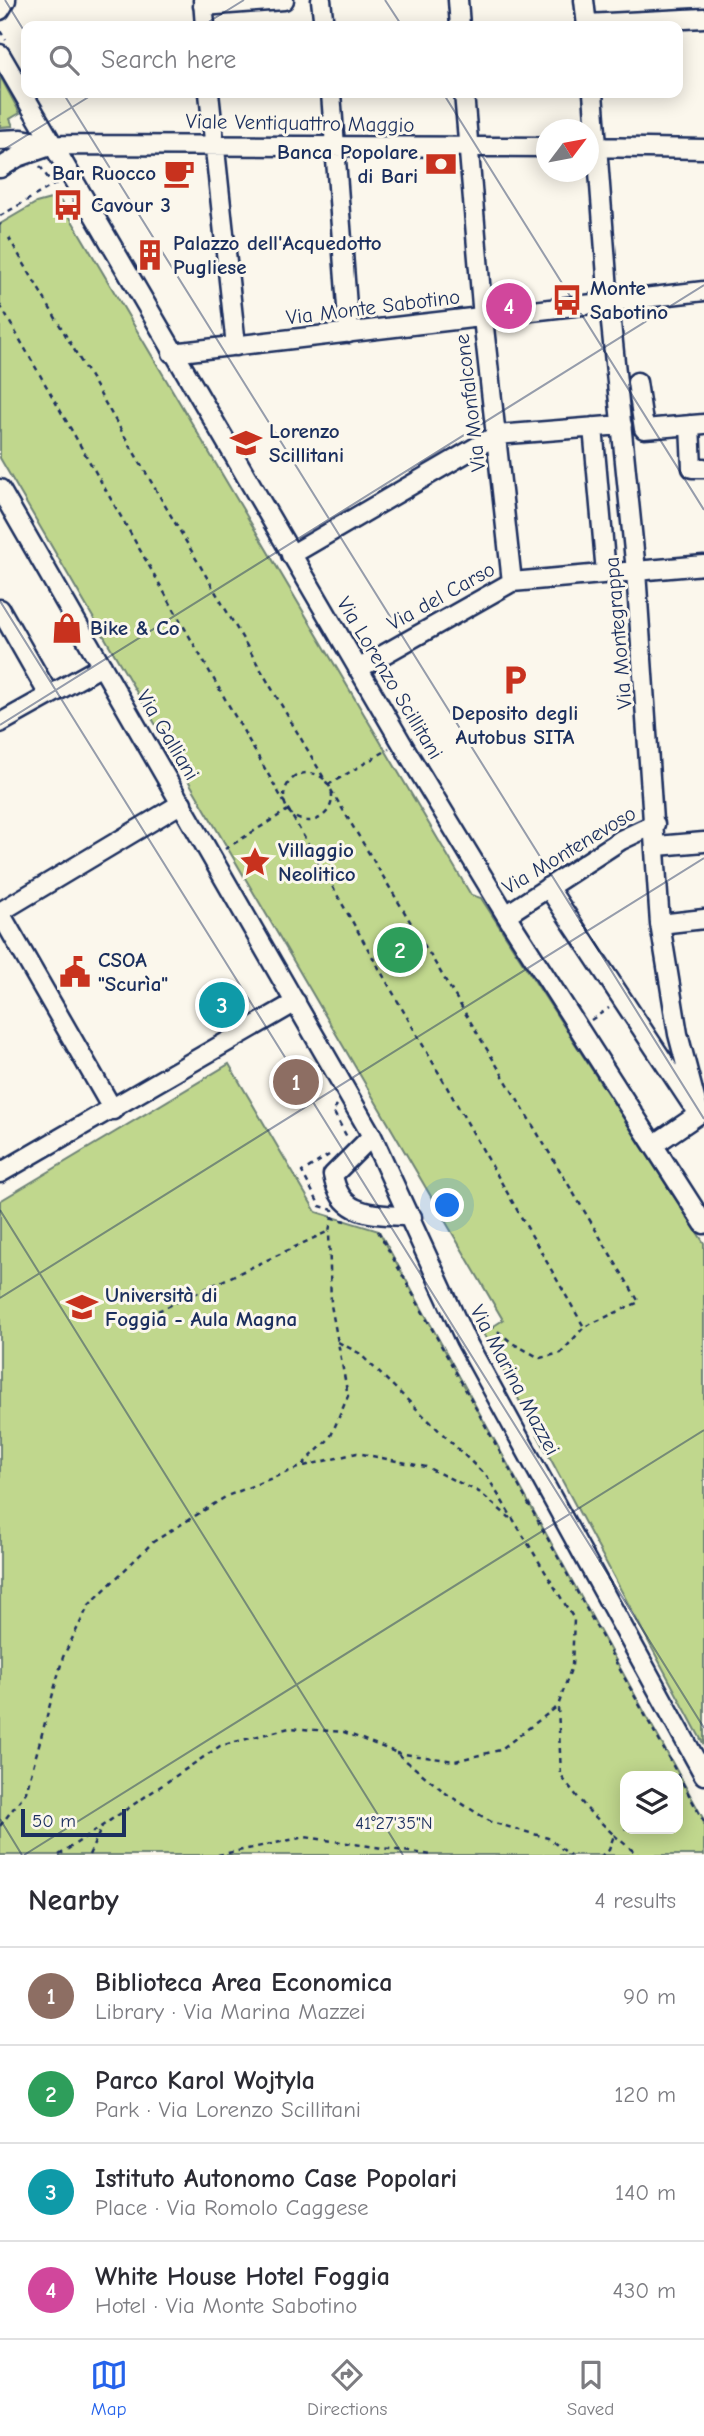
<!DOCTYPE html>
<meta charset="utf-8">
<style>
body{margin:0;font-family:"Comic Neue",sans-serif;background:#f2f2f3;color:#2b2b33}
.controls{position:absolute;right:21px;bottom:21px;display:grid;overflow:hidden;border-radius:14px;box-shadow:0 4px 18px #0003}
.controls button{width:63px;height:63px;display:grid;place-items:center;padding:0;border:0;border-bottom:2px solid #e1e1e2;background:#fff;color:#2b2b33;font:35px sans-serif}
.compass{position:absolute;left:536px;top:119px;width:63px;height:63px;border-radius:50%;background:#fff;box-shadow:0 4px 18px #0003;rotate:58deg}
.scale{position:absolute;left:21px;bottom:18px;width:105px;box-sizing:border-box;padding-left:7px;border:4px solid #1b2f5e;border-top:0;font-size:19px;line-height:24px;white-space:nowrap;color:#1b2f5e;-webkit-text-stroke:5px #fbf7ec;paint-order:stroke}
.you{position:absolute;left:448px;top:1206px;width:24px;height:24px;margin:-18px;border:5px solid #fff;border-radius:50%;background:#1a73e8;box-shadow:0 0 0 10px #1a73e833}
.badge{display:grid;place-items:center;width:46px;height:46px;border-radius:50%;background:#2563eb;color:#fff;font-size:23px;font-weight:700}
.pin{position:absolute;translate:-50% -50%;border:4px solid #fff;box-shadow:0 2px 7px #0006}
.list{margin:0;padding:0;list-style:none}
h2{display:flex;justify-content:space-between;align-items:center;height:91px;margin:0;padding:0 28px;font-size:30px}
h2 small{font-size:23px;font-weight:400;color:#7c7c81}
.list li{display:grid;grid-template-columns:46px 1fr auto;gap:21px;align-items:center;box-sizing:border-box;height:98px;padding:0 28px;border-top:2px solid #e1e1e2}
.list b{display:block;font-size:26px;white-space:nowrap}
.list p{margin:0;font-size:23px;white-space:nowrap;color:#7c7c81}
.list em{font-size:23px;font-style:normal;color:#7c7c81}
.icon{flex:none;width:38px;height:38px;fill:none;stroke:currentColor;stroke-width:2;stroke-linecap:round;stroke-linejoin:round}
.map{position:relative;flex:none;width:704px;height:1855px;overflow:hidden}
.search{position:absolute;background:#fff;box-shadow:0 4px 18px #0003;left:21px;right:21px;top:21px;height:77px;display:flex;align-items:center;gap:18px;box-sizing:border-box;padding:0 24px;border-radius:14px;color:#7c7c81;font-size:26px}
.sheet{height:483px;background:#fff}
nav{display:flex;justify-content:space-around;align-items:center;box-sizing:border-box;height:98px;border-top:2px solid #e1e1e2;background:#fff;font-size:19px;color:#7c7c81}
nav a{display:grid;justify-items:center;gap:4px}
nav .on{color:#2563eb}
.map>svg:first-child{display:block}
.green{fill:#c0d78d;stroke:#6e8376;stroke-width:2;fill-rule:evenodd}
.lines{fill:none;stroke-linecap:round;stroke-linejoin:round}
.minor-casing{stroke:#1b2f5e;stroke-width:23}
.path{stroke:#1b2f5e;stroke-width:2.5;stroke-dasharray:5 5;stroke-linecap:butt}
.minor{stroke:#fbf7ec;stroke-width:18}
.ticks{fill:none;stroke:#1b2f5e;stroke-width:2;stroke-opacity:0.45}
.labels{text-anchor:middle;stroke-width:6;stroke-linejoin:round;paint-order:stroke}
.street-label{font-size:21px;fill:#1b2f5e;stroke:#fbf7ec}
.poi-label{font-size:21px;font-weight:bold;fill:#1b2f5e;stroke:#fbf7ec;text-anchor:start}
.ticks-label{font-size:18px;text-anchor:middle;fill:#1b2f5e;stroke:#fbf7ec;stroke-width:6;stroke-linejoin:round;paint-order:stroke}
</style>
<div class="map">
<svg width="704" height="1855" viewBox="0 0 704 1855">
<rect width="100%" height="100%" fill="#fbf7ec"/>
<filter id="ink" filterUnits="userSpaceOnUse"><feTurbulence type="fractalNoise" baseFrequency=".0143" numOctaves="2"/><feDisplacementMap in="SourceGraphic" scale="14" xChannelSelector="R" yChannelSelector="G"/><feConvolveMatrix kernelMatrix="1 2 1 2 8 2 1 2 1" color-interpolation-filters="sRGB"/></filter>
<g filter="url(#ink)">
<path class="green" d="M0,76L20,113L10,119L13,126L0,127Z
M58,197L471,895L481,898L704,1243V1745L483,1333L503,1320L0,458V224L36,203Z
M229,1064L316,1212L379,1231L704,1820V1855H0V1201ZM625,1776H678V1829H625Z"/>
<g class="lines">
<defs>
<path id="minor" d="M203,0L205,26
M321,0L324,26
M458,0L460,26
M584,0L587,26
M203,6L284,0
M0,10L6,0
M587,24L704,18
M0,54L404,747L506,915L704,1224
M209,93L236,346
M331,93L349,333
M464,93L483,318L512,582
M593,93L609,303L636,571L660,924L678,1034L699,1114L655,1144
M0,140L22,139L54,145L546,147
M589,147L704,149
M0,168L18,157L50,146
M172,353L704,291
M637,382L644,429L704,424
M690,425L692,468H704
M593,427L606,573
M0,489L372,1136L465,1339L704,1775
M291,555L497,435L622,425
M0,609L49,695
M358,669L512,582L704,565
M0,723L102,666
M657,846L704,842
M548,887L691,1103
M0,912L182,803
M0,913L113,1110
M506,915L621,840L655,824
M660,924L704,919
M372,1136L333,1175C341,1219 375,1213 412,1217
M0,1173L296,1002"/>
</defs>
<use href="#minor" class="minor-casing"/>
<path class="path" d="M0,31L6,40
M40,166L52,184
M0,216L57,183
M0,224L1,225
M0,305L584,1327L639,1302L328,785L9,238
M284 797a24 24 0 1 1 48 0a24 24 0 1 1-48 0Z
M328,785L389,749
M225,849L288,810
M591,1020L609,1008
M337,1105L333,1111L348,1139
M329,1155L302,1172L320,1206L333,1210V1218L345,1221
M378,1231L704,1822
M158,1311L329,1231L332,1217
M480,1331L493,1327L512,1343L540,1358L561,1353L584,1327
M338,1342L359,1353L488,1478L574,1619L572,1666L558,1706L561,1776L587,1809L614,1835L609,1850L602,1855
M304,1466L357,1453L426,1467L479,1492L510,1518
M396,1753L455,1761L500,1750L558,1706
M0,1826L26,1792L63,1657L89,1605L153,1542L227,1496L300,1467L330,1438L348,1396L331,1305L329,1231
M614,1835L638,1855
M59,1855L220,1746L289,1728L344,1732L395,1752L447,1794L491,1822L548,1838L570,1855
M89,1855L102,1827
M218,1855L305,1837L432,1855"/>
<use href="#minor" class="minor"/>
</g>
</g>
<path class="ticks" d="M5,0L26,34M385,0L402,26M202,26L244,0M63,93L704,1119M443,93L704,510M0,152L95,93M0,601L704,1728M0,725L704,285M0,1210L403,1855M0,1298L704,858M0,1819L22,1855M24,1855L704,1430"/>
<defs>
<symbol id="bank-bare" viewBox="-9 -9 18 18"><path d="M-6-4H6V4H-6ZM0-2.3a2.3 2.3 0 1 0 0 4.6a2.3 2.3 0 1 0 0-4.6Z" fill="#c8321e" stroke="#fbf7ec" stroke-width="2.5" paint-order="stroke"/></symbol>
<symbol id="cafe-bare" viewBox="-9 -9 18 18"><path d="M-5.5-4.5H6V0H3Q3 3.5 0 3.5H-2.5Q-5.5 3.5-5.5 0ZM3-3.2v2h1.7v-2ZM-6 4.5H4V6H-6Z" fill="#c8321e" stroke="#fbf7ec" stroke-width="2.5" paint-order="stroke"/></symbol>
<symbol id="bus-bare" viewBox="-9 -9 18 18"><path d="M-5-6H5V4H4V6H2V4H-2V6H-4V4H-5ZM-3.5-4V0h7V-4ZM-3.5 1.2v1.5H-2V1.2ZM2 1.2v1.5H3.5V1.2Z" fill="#c8321e" stroke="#fbf7ec" stroke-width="2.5" paint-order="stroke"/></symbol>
<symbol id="building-bare" viewBox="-9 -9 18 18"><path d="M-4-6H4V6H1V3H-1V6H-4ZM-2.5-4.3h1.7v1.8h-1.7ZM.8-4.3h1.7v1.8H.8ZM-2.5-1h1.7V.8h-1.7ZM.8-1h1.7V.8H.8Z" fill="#c8321e" stroke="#fbf7ec" stroke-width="2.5" paint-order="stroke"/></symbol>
<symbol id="school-bare" viewBox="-9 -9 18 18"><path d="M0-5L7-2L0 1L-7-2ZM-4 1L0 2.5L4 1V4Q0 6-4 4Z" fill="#c8321e" stroke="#fbf7ec" stroke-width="2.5" paint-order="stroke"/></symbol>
<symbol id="shop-bare" viewBox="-9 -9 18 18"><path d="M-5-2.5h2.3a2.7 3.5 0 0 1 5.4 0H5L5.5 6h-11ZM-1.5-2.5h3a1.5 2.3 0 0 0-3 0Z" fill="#c8321e" stroke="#fbf7ec" stroke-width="2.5" paint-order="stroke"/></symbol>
<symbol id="parking-bare" viewBox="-9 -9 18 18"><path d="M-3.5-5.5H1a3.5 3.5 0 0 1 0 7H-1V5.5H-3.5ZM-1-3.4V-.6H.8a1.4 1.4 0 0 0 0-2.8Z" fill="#c8321e" stroke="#fbf7ec" stroke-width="2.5" paint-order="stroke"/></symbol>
<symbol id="sight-bare" viewBox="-9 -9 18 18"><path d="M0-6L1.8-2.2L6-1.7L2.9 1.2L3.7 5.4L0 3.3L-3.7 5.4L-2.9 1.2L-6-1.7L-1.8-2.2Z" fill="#c8321e" stroke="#fbf7ec" stroke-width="2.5" paint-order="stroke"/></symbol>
<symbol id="civic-bare" viewBox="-9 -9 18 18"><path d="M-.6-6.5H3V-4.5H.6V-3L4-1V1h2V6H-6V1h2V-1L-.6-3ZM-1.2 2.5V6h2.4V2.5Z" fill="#c8321e" stroke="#fbf7ec" stroke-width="2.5" paint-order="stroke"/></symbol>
<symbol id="university-bare" viewBox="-9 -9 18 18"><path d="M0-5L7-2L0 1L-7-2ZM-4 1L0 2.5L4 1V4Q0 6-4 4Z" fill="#c8321e" stroke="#fbf7ec" stroke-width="2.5" paint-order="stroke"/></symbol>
</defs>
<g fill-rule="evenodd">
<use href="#bank-bare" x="419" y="142" width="44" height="44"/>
<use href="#cafe-bare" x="157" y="151" width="44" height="44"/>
<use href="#bus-bare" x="46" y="183" width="44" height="44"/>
<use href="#building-bare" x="128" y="233" width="44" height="44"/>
<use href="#bus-bare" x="545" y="278" width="44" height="44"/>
<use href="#school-bare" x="224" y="421" width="44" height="44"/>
<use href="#shop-bare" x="45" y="606" width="44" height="44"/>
<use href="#parking-bare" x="493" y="658" width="44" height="44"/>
<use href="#sight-bare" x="233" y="840" width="44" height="44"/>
<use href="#civic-bare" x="53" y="950" width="44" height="44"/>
<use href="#university-bare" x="60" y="1285" width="44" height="44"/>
</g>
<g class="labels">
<g class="street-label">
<text transform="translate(300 123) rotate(1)" y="7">Viale Ventiquattro Maggio</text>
<text transform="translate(373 307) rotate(-7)" y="7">Via Monte Sabotino</text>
<text transform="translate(470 403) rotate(-97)" y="7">Via Monfalcone</text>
<text transform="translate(441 596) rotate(-29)" y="7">Via del Carso</text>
<text transform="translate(618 633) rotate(-95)" y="7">Via Montegrappa</text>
<text transform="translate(390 678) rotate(59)" y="7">Via Lorenzo Scillitani</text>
<text transform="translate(168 735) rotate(59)" y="7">Via Galliani</text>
<text transform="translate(569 850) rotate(-31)" y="7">Via Montenevoso</text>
<text transform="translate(515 1380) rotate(62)" y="7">Via Marina Mazzei</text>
</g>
<g class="poi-label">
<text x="418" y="159" text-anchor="end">Banca Popolare<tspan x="418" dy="24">di Bari</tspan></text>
<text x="156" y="180" text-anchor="end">Bar Ruocco</text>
<text x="91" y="212">Cavour 3</text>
<text x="173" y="250">Palazzo dell'Acquedotto<tspan x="173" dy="24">Pugliese</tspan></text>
<text x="590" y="295">Monte<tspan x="590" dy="24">Sabotino</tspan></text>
<text x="269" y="438">Lorenzo<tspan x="269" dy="24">Scillitani</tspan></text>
<text x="90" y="635">Bike &amp; Co</text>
<text x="515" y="720" text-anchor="middle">Deposito degli<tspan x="515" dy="24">Autobus SITA</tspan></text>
<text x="278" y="857">Villaggio<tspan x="278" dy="24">Neolitico</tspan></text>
<text x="98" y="967">CSOA<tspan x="98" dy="24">"Scurìa"</tspan></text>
<text x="105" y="1302">Università di<tspan x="105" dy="24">Foggia - Aula Magna</tspan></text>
</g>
</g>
<g class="ticks-label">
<text x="394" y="1829">41°27'35"N</text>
</g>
</svg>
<div class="controls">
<button><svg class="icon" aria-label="layers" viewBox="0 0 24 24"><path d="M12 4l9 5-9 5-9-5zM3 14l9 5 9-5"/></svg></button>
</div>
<svg class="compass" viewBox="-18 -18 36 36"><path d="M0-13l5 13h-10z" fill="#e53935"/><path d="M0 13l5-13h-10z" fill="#7c7c81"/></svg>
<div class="scale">50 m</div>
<div class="you"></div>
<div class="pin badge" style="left:296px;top:1082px;background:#8d6e63">1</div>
<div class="pin badge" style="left:400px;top:950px;background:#2e9e5b">2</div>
<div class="pin badge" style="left:222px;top:1005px;background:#0f9aa8">3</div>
<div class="pin badge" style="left:509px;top:306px;background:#d1479c">4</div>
<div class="search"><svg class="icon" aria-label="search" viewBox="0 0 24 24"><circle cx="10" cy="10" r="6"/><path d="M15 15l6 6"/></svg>Search here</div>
</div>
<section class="sheet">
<h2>Nearby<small>4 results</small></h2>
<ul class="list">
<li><span class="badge" style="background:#8d6e63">1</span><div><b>Biblioteca Area Economica</b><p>Library · Via Marina Mazzei</p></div><em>90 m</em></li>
<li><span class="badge" style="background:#2e9e5b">2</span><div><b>Parco Karol Wojtyla</b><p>Park · Via Lorenzo Scillitani</p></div><em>120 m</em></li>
<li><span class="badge" style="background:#0f9aa8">3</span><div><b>Istituto Autonomo Case Popolari</b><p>Place · Via Romolo Caggese</p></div><em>140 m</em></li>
<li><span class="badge" style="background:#d1479c">4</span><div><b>White House Hotel Foggia</b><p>Hotel · Via Monte Sabotino</p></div><em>430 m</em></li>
</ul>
</section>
<nav>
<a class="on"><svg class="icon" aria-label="map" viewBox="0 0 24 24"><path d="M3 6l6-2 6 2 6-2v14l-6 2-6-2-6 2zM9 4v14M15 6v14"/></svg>Map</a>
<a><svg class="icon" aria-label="directions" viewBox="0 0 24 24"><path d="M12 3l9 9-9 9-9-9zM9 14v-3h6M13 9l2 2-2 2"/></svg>Directions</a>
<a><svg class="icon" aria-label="saved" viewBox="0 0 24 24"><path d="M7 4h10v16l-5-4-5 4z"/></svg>Saved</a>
</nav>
